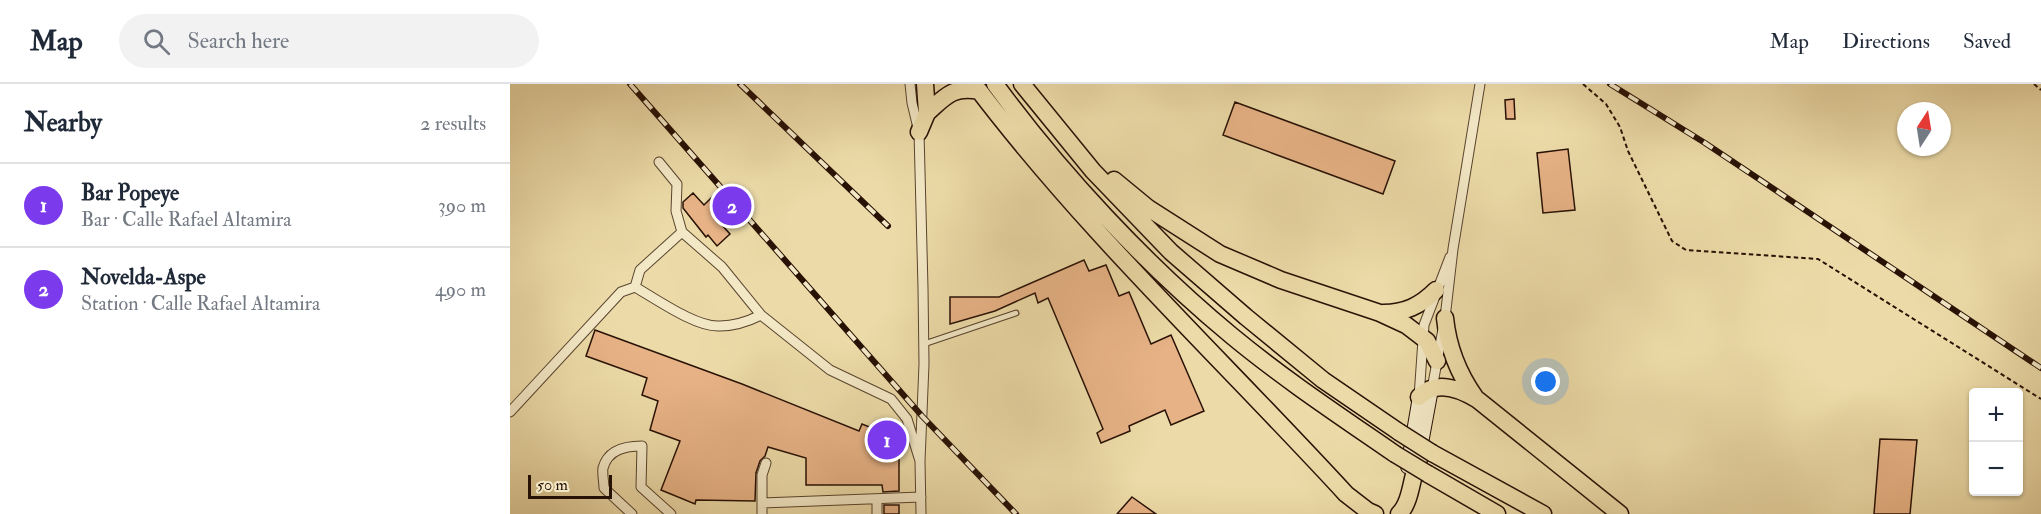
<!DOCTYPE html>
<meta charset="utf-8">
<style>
body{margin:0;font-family:"IM FELL Double Pica",serif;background:#f2f2f3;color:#1f2937}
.controls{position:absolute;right:18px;bottom:18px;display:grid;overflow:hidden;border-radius:6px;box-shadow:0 2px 4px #0004}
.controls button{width:54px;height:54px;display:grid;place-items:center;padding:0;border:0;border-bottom:2px solid #e0e1e3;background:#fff;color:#1f2937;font:30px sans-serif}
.compass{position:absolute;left:1387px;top:18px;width:54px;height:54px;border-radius:50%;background:#fff;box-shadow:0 2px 4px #0004;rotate:12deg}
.scale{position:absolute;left:18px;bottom:15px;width:84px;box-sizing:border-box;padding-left:6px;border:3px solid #281105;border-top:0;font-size:16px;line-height:21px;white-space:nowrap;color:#281105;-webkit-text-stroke:4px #f3e8c6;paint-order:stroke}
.you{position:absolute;left:1036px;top:298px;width:21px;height:21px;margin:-15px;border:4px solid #fff;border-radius:50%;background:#1a73e8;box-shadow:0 0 0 9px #1a73e833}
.badge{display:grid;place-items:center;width:39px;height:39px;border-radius:50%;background:#7c3aed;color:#fff;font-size:20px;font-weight:700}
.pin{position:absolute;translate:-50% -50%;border:3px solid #fff;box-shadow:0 2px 6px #0006}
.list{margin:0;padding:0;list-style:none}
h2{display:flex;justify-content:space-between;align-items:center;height:78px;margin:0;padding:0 24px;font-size:26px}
h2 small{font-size:20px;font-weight:400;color:#747a83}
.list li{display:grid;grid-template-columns:39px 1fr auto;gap:18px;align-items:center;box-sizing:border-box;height:84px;padding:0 24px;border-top:2px solid #e0e1e3}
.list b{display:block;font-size:22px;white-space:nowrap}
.list p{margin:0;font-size:20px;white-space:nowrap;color:#747a83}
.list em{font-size:20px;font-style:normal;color:#747a83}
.icon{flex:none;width:33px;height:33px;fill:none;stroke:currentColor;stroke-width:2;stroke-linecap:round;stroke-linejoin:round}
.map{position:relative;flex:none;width:1531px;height:430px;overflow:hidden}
header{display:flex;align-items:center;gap:36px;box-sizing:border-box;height:84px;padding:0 30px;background:#fff;border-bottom:2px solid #e0e1e3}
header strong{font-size:28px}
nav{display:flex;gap:33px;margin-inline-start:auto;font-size:21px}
.search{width:420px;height:54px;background:#f2f2f3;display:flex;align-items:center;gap:15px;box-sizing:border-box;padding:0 21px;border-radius:33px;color:#747a83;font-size:22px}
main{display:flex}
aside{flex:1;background:#fff}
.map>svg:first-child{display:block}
.building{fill:#e7b386;stroke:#281105;stroke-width:1.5}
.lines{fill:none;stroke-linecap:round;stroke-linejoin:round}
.lane-casing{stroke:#59442e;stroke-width:7}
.street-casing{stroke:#59442e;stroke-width:11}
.secondary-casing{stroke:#281105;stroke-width:14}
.highway-casing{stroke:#281105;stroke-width:19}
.path{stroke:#281105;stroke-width:2;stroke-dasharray:4.5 3;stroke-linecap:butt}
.lane{stroke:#f3e8c6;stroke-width:4.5}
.street{stroke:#f3e8c6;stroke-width:9}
.secondary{stroke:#f3e8c6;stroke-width:12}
.highway{stroke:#ecdba8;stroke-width:16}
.rail-casing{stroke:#281105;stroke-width:6}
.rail{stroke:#f3e8c6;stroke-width:4;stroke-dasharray:11;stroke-linecap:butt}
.highway-bridge-casing{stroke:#281105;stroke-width:19;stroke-linecap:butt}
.highway-bridge{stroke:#ecdba8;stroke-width:16}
</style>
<header>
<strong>Map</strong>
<div class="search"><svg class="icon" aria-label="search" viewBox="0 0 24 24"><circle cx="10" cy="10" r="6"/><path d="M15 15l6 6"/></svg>Search here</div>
<nav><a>Map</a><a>Directions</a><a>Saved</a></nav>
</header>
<main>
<aside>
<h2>Nearby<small>2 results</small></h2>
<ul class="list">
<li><span class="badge">1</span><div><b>Bar Popeye</b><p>Bar · Calle Rafael Altamira</p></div><em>390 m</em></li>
<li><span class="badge">2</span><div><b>Novelda-Aspe</b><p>Station · Calle Rafael Altamira</p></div><em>490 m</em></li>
</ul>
</aside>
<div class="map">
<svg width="1531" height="430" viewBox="0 0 1531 430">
<rect width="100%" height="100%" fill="#ecdba8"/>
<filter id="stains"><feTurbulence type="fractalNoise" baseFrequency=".00333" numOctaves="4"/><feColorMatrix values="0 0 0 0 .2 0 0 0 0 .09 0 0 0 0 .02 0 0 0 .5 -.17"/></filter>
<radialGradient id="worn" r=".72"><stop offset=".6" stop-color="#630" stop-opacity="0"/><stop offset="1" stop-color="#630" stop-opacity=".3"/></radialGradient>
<path class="building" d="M1004,15L1005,35H996L995,16Z
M725,18L885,77L873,110L713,51Z
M1058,65L1065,126L1033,129L1027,69Z
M183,109L194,121L203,112L220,132L211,140L220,150L207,162L198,151L196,153L173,124V118Z
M574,176L579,187L596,181L609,212L619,208L641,260L661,251L694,327L661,341L655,326L619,342L620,347L591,359L587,349L593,345L538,214L528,219L525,209L485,227L440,240V213H489Z
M85,246L232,300L349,347L352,340L389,355V407L373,408L372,401H296V374L258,363L255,372L250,377L246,389L245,417L186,416L185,420L151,406L170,357L140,346L148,317L132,311L137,294L76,272Z
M1370,355L1407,356L1400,430H1364Z
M622,413L646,430H607Z
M374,421H389V430H374Z"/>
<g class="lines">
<defs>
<path id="lane" d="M414,260L506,229"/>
<path id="street" d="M400,0L402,19L409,48L413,204L414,280L410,377L411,430
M149,78L167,100L166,127L172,148
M125,203L130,186L172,148L212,183L251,231
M922,305L935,234L943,165L970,0
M909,313L914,241L940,173
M0,328L111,208L125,203C146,215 187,244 210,242C224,242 239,237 251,231L320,286L381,315L397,335L410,377
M367,415V430
M252,419L411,413
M122,430L94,404C94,398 92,390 93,384C98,365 116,362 132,362L131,403L161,430
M252,430V391L256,379"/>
<path id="secondary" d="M910,370L922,305
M897,383L909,313"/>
<path id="highway" d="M464,0C575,147 711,274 836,410L858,427L865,430
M485,0C551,90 636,181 722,252C774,295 830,332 885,370
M512,0L583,87L661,168L736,233L813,296L889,348
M417,29C435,13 442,2 469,7
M409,48L417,29L415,0
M604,96L638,124L710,170L771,196L870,229L896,241L917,257L927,277
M873,229C895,229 910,222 926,206
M935,234C938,263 948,289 965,313
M909,313C926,295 950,305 968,316L1110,430
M922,369L1033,430
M918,390L987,430
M889,430C902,417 901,392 909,375"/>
</defs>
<use href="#lane" class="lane-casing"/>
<use href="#street" class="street-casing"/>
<use href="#secondary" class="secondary-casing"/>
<use href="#highway" class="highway-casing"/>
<path class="path" d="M1073,0L1096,20L1110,43L1118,67L1162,157L1176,166L1308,175L1531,315
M1524,0L1531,6"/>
<use href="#lane" class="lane"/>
<use href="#street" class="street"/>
<use href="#secondary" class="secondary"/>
<use href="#highway" class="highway"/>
<defs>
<path id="rail" d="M120,0L412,332L506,430
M230,0L378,142
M1100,0L1195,59L1531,284"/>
</defs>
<use href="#rail" class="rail-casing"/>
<use href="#rail" class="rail"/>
<defs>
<path id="highway-bridge" d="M889,348L922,369
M885,370L918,390"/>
</defs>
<use href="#highway-bridge" class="highway-bridge-casing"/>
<use href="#highway-bridge" class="highway-bridge"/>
</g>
<rect width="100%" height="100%" filter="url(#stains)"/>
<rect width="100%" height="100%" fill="url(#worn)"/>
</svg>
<div class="controls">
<button>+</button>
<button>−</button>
</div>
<svg class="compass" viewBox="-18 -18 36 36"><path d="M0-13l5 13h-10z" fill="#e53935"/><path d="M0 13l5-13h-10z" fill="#747a83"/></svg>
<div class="scale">50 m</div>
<div class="you"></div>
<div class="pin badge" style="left:377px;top:356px">1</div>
<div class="pin badge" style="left:222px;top:122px">2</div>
</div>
</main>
